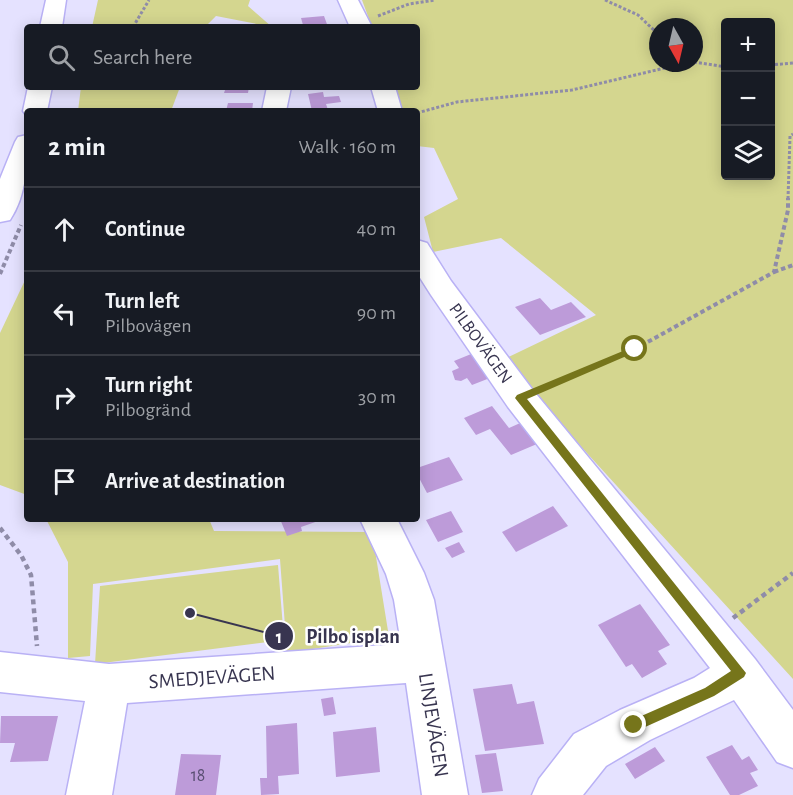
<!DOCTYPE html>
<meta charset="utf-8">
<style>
body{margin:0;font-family:"Alegreya Sans",sans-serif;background:#242831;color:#f1f3f6}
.controls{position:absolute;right:18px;top:18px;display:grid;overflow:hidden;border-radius:6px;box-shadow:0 3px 15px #0003}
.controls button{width:54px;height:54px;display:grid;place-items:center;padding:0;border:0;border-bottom:2px solid #363941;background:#171b24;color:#f1f3f6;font:30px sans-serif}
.compass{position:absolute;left:649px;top:18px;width:54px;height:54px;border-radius:50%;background:#171b24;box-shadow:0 3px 15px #0003;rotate:172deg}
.stop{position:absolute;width:18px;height:18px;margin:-14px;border:4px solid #76751b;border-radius:50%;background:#fff}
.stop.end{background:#76751b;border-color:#fff;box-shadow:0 2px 6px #0008}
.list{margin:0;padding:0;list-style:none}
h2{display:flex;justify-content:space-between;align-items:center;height:78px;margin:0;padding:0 24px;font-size:26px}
h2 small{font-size:20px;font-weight:400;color:#9ea1a6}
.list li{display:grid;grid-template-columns:39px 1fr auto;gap:18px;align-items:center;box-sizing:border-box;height:84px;padding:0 24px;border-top:2px solid #363941}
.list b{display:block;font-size:22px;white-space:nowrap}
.list p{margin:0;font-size:20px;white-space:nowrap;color:#9ea1a6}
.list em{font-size:20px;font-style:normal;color:#9ea1a6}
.icon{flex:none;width:33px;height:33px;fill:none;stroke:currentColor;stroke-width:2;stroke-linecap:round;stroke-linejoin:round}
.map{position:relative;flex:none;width:793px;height:795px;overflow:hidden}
.search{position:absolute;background:#171b24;box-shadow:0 3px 15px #0003;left:24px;top:24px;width:396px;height:66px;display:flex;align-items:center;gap:15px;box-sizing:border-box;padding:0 21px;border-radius:6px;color:#9ea1a6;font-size:22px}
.panel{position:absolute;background:#171b24;box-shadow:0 3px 15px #0003;left:24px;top:108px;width:396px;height:414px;border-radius:6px}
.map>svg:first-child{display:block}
.green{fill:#d4d68f;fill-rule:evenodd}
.building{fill:#bd9bd9}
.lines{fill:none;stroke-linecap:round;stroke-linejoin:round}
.minor-casing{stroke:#b9b1f5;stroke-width:3}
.path-far2{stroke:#8f8ca8;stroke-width:3;stroke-dasharray:3 2;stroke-linecap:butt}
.path-far1{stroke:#8f8ca8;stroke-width:4;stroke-dasharray:4.5 3;stroke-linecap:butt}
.path{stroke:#8f8ca8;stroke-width:4.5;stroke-dasharray:5 4;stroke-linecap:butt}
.minor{fill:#fff;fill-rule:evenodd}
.route{fill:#76751b}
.labels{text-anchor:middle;stroke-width:5;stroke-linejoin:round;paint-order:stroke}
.street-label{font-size:18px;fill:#383550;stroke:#fff}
.near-number-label{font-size:18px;fill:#594e72}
.near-street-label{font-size:21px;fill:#383550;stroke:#fff}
.leader{fill:none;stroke:#383550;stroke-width:2}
.callout-dot{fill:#383550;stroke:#fff;stroke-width:2}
.mark-label{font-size:18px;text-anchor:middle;font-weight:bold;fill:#fff}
.callout-label{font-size:20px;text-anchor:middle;font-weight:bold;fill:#383550;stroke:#fff;stroke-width:5;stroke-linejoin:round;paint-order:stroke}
</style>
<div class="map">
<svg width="793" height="795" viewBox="0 0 793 795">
<rect width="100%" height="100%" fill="#e5e2ff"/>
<path class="green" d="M98,0H250L248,6L272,27L216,16L205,27H92Z
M362,0H793V679L502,360L596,315L501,238L433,252L424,217L458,199L434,148L417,146V111H398L390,87H417V27H372ZM726,22H770V176H726ZM658,27H694V63H658Z
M81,87H180L171,111H78Z
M27,276V495L0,485V333Z
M46,519H209L214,531L372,532L389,637L287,653L280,559L93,584L90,656L68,658V562Z
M278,565L284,640L95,664L100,586Z"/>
<path class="building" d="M324,16L328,27H297L303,25L301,18Z
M226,87H249L248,93H224Z
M323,92L324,97L339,96L341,102L326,104L328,110L312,111L308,94Z
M228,103H253L252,111H226Z
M540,298L551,310L571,302L586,317L540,335L515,307Z
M476,352L495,376L472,385L467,378L461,381L455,380L452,371L459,368L454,361Z
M492,406L509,428L527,420L544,441L511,455L490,429L476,435L464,418Z
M449,457L463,480L427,493L417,474V468Z
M553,506L568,526L516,552L502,532Z
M451,511L463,532L438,542L426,520Z
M280,519H324L301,527L302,531L287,536Z
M459,542L465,552L452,558L445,548Z
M640,604L670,645L658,651L667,664L642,678L632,664L626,667L598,625Z
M512,684L517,704L534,701L544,744L485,751L473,689Z
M333,697L336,714L324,716L321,699Z
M1,716H58L48,761L10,762L15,743H0Z
M297,723L299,774L278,776L279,794L261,795L260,778H267L266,726Z
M376,727L380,772L336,777L333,732Z
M732,745L742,760L749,756L758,770L750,773L758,786L739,795H730L706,757Z
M655,747L665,761L635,779L625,764Z
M496,753L503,791L482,793L475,755Z
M181,754L221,755L216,795H175Z"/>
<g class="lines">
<defs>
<path id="minor" d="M46,0H66L62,27H40Z
M338,0H358L372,27H350Z
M28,87H52L47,111H27V116L23,111Z
M267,87H291L286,111H262Z
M371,87H395L402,111H378Z
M27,135C27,165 27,194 10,220L0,222V179L15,142L18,137Z
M417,240L427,243L451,281L532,389L755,659L793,710V768L777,762L734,700L650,740L606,766L583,795H532L539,779L574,734L620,710L694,678L710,668L508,407L431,295L417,273Z
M360,519H397L424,573L434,600L468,795H422L406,683L127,703L112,795H66L85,701L0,692V652L109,664L401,644L394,600L386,574Z"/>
</defs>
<use href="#minor" class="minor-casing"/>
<path class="path-far2" d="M605,0L638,15L658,34
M378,16L409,4L435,0
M133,27L149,0
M694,62L726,67
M770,65L793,63
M417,113L457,102L572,90L686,63
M788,199L790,136L793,134"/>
<path class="path-far1" d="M774,272L793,265
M0,274L21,225
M545,387L635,349L774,272L788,210V198"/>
<path class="path" d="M0,528L21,555L31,575L37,646
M733,618L793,573"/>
<use href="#minor" class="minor"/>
</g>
<path class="route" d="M635,346L639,349L638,351L527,399L746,673L744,677L714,696L634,732L630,730L628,725L630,721L705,688L731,671L515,398L517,395Z"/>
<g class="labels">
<g class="street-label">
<text transform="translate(481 343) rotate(54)" y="6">PILBOVÄGEN</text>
</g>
<g class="near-number-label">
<text x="198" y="781">18</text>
</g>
<g class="near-street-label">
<text transform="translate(212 677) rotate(-4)" y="7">SMEDJEVÄGEN</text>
<text transform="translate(434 725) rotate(81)" y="7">LINJEVÄGEN</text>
</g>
</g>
<path class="leader" d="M190 613L279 636"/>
<g class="callout-dot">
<circle cx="190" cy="613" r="6"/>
<circle cx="279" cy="636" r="15"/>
</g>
<g class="mark-label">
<text x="279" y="643">1</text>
</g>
<g class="callout-label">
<text x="353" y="643">Pilbo isplan</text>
</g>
</svg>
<div class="controls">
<button>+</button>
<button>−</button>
<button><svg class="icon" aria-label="layers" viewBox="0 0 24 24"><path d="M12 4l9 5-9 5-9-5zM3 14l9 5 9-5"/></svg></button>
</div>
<svg class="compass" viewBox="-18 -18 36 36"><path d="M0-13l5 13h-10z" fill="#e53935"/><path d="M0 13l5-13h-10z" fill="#9ea1a6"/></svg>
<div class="stop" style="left:635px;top:349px"></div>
<div class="stop end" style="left:634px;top:725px"></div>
<div class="search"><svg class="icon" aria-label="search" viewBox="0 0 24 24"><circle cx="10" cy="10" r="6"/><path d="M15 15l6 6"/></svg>Search here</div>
<section class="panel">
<h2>2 min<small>Walk · 160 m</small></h2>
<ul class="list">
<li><svg class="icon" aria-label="ahead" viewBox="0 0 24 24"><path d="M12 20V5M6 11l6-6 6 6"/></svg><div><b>Continue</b></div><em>40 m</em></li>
<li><svg class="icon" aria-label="left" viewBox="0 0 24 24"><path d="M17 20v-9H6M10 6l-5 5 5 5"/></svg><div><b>Turn left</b><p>Pilbovägen</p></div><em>90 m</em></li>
<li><svg class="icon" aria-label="right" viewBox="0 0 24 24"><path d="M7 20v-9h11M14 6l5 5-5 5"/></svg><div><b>Turn right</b><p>Pilbogränd</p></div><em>30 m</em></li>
<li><svg class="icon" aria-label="arrive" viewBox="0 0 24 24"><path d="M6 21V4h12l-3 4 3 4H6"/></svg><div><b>Arrive at destination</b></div></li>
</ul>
</section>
</div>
